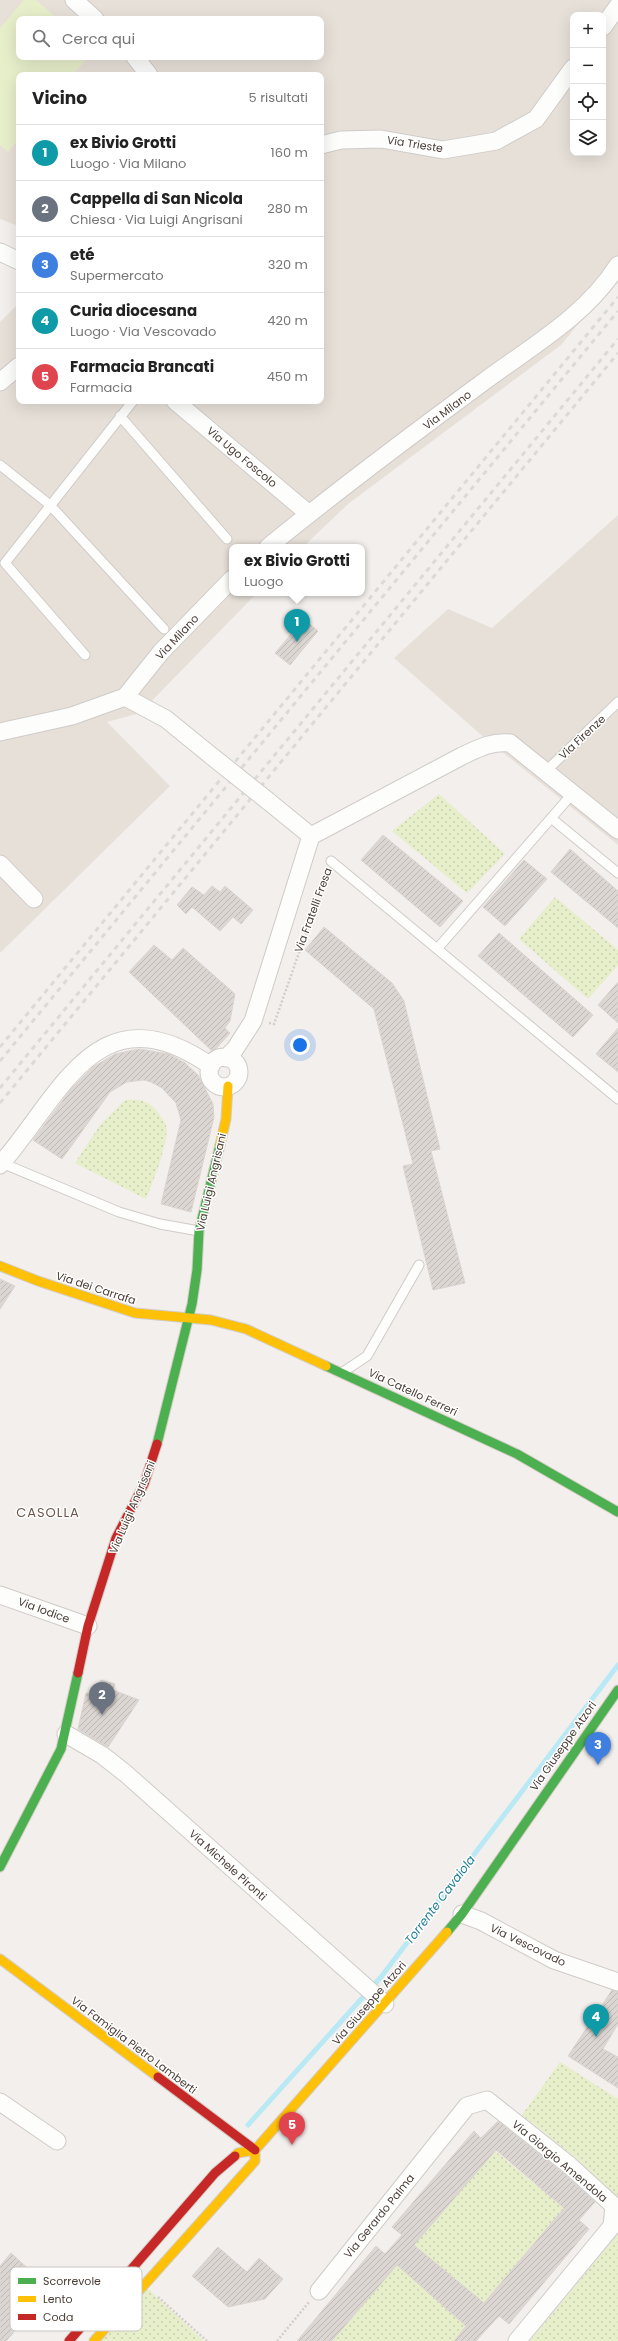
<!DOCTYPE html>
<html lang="it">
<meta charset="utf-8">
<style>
body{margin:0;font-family:Poppins,sans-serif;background:#f2f2f2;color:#222}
.controls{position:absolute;right:12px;top:12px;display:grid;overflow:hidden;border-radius:8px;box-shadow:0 4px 16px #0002}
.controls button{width:36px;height:36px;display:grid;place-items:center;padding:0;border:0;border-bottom:1px solid #e0e0e0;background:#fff;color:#222;font:20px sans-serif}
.you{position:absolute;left:300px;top:1045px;width:14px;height:14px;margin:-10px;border:3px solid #fff;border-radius:50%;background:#1a73e8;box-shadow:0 0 0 6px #1a73e833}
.badge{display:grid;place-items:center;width:26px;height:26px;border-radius:50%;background:#7c3aed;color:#fff;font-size:13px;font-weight:700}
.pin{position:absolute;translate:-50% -33px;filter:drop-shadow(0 1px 2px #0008)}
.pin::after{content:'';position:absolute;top:21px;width:14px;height:12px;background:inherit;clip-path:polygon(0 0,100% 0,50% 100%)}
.popup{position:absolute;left:229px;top:544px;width:136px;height:52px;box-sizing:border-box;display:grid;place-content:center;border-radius:8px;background:#fff;filter:drop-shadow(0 1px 3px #0005);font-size:13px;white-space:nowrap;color:#767676}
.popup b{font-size:15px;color:#222}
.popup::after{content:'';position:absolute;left:50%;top:100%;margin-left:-8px;border:8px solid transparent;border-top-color:#fff}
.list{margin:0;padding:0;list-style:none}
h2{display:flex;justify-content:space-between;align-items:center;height:52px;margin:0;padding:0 16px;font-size:17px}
h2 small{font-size:13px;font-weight:400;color:#767676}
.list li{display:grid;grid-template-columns:26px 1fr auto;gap:12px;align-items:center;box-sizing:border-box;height:56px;padding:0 16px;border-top:1px solid #e0e0e0}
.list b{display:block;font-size:15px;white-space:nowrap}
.list p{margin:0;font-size:13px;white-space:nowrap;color:#767676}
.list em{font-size:13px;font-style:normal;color:#767676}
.icon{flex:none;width:22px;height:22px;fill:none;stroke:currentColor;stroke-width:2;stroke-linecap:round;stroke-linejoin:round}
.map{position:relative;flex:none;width:618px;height:2341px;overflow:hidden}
.search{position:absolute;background:#fff;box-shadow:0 4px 16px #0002;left:16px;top:16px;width:308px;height:44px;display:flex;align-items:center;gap:10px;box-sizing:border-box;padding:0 14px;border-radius:8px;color:#767676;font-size:15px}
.panel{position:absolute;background:#fff;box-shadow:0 4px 16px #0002;left:16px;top:72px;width:308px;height:332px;border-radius:8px}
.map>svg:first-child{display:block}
.residential{fill:#e7e0d9;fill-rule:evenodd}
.park{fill:url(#park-dots)}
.pitch{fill:#e7eeca}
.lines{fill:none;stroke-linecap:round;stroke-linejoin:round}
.stream{stroke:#b9e9f4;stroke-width:5}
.building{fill:url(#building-hatch);stroke:#dbd5d1;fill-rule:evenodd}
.lane-casing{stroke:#cfcbc8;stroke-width:11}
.street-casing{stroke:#cfcbc8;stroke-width:19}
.fast-casing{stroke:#d4ccc4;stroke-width:11}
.slow-casing{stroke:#d4ccc4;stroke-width:11}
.jam-casing{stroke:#d4ccc4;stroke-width:11}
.path{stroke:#d3cecb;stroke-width:2.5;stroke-dasharray:2 2;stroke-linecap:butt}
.lane{stroke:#fdfdfc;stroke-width:9}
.street{stroke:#fdfdfc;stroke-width:17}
.fast{stroke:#4caf50;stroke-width:9}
.slow{stroke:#ffc107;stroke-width:9}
.jam{stroke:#c62828;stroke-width:9}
.rail{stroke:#dadad9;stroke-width:3;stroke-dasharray:5 5;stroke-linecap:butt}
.street-bridge-casing{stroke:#cfcbc8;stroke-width:19;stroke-linecap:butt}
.street-bridge{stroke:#fdfdfc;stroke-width:17}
.labels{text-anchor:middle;stroke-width:3;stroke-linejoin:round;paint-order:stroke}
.street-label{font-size:11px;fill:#4a3e36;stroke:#fff}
.water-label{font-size:12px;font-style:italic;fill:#1f7c95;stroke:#fff}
.quarter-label{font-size:13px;letter-spacing:1px;fill:#6e594c;stroke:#fff}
.key{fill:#fff;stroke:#c9c5c3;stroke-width:1}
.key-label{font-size:11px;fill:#4a3e36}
</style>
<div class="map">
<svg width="618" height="2341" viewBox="0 0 618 2341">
<defs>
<pattern id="park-dots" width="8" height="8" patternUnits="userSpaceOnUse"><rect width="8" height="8" fill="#e7eeca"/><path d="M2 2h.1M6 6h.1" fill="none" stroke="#c8cdae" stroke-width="1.8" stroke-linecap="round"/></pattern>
<pattern id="building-hatch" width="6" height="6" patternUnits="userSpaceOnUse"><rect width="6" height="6" fill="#dbd6d2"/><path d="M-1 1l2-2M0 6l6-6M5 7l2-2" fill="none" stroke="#bdb9b5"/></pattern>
</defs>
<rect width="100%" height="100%" fill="#f3efec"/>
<path class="residential" d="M0,0H618V276L561,345L348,504L303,547H232V593H257L140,713L107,722L170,786L0,953V322L19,303V401H321V75H19V226L0,219ZM573,15H603V153H573ZM19,19H321V57H19Z
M618,515V845L480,734L394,658L448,609L492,628Z"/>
<path class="park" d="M439,794L505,854L467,893L392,831Z
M555,897L618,950V965L588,999L519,939Z
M125,1100C137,1099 148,1100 156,1110C159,1114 164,1120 166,1125C170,1140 152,1184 146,1199L75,1163L100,1125Z
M560,2062L618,2099V2197L575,2157L522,2115Z
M495,2151L564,2208L484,2303L414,2245Z
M618,2234V2341H530Z
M397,2265L466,2326L454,2341H332Z
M144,2285L204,2341H95Z"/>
<path class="pitch" d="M24,0H36L58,19H19V57H88L73,75H19V139L8,152L0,145V28Z"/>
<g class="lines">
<path class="stream" d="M248,2125L381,1977L618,1665"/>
</g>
<path class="building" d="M304,619L318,631L290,665L275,653Z
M383,835L463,901L440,927L361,860Z
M570,849L618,891V928L551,872Z
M524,860L547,879L505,926L483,907Z
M212,886L220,892L225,886L253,910L241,924L233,917L220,931L192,907L186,914L177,905L192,887L204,895Z
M324,927L392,983L404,1001L440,1149L431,1151L465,1283L433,1290L403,1166L413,1164L374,1009L305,950Z
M499,933L593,1015L573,1037L478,956Z
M154,945L172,960L183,948L235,994L230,1021L225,1028L230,1033L213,1052L129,972Z
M618,982V1023L598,1005Z
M618,1028V1072L596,1054Z
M139,1049L169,1054L185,1063L198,1075L213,1104L214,1117L191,1212L161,1204L181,1120L176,1103L162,1088L151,1082L144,1080L127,1082L110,1092L62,1159L33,1140L72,1088L93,1067L115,1054Z
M0,1279L15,1286L0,1309Z
M101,1680L115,1684L113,1690L139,1700L108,1747L78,1729L86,1693L95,1695Z
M612,1990L618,1992V2024L603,2049L618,2057V2088L568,2056Z
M498,2121L563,2173L595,2202L579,2220L589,2229L509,2324L499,2316L476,2341H454L466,2326L397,2265L332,2341H297L376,2246L385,2254L402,2235L392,2227L474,2131L481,2138ZM496,2150L564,2208L484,2303L414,2245Z
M218,2247L247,2272L259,2258L283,2279L265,2299L228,2307L192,2276Z
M11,2253L52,2290L6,2341H0V2266Z"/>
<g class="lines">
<defs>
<path id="lane" d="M120,416L227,539
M0,465L50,505L164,629
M85,655L5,563L133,401
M546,771L618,702
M551,818L618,873
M331,861L618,1099
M437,949L573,793
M2,1163L119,1212L160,1224L199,1231
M343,1372L367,1356L419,1265"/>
<path id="street" d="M74,0L95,19
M603,27L618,6
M135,57L149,75
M321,145L341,140L381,139L443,150L496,141L536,119L573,68
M0,252L19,261
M0,382L19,366
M175,401L309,514
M268,547C338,490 410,436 482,383C530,347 585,317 618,265
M125,697L161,652L232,579
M0,732L72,716L125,697L166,719L214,758
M268,801L311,836
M0,864L34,899
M209 1072a15 15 0 1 1 30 0a15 15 0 1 1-30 0Z
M226,1058L235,1049L253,1021L311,836L462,756C479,748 492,741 510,743L618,830
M0,1165C63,1093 98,988 211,1066
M0,1595L88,1626
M66,1734L102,1755L125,1773L385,2004
M462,1914L481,1921L554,1960L618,1982
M0,2102L57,2141
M319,2291L467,2106L487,2100L569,2165L614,2206L612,2226L517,2341"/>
<path id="fast" d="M326,1366L517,1454L618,1512
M157,1444L192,1304L197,1270L199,1231L220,1145
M0,1867L61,1749L78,1673
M447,1932L462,1914L618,1690"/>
<path id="slow" d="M220,1145L226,1119L228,1086
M0,1266L38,1281L135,1313L211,1320L246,1329L326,1366
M0,1959L158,2077
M235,2156L238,2153L255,2150L447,1932
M94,2341L255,2161V2150"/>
<path id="jam" d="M78,1673L88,1626L116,1538L144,1484L157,1444
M158,2077L255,2150
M69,2341L215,2173L235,2156"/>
</defs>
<use href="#lane" class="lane-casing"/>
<use href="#street" class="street-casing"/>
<use href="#fast" class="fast-casing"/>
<use href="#slow" class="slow-casing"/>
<use href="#jam" class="jam-casing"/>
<path class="path" d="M269,1023L274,1024L327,873
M158,2297L207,2341
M277,2341L309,2302"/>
<use href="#lane" class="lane"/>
<use href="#street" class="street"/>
<use href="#fast" class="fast"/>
<use href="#slow" class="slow"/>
<use href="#jam" class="jam"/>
<path class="rail" d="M0,1047L618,297
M0,1061L618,311
M0,1088L618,339
M0,1103L618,353"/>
<defs>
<path id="street-bridge" d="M214,758L268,801"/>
</defs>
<use href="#street-bridge" class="street-bridge-casing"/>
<use href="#street-bridge" class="street-bridge"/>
</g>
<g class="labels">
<g class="street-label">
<text transform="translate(415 144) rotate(9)" y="4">Via Trieste</text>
<text transform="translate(447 410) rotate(-37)" y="4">Via Milano</text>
<text transform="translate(242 457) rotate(40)" y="4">Via Ugo Foscolo</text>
<text transform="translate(177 637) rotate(-47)" y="4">Via Milano</text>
<text transform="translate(582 737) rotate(-43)" y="4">Via Firenze</text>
<text transform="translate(313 910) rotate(-70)" y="4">Via Fratelli Fresa</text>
<text transform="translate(211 1182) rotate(-77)" y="4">Via Luigi Angrisani</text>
<text transform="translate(96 1288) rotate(18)" y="4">Via dei Carrafa</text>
<text transform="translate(413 1392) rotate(25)" y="4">Via Catello Ferreri</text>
<text transform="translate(132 1507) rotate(-67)" y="4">Via Luigi Angrisani</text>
<text transform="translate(44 1610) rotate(20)" y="4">Via Iodice</text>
<text transform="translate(563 1746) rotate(-55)" y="4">Via Giuseppe Atzori</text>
<text transform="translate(228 1865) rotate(42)" y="4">Via Michele Pironti</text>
<text transform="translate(528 1945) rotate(26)" y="4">Via Vescovado</text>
<text transform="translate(369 2003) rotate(-49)" y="4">Via Giuseppe Atzori</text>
<text transform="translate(134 2045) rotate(37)" y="4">Via Famiglia Pietro Lamberti</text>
<text transform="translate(560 2161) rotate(40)" y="4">Via Giorgio Amendola</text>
<text transform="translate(379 2216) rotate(-51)" y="4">Via Gerardo Palma</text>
</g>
<g class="water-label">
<text transform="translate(440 1900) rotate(-53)" y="4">Torrente Cavaiola</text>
</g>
<g class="quarter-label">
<text x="48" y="1517">CASOLLA</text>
</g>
</g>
<rect x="10" y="2267" width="132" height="64" rx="6" class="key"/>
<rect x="18" y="2278" width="18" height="6" fill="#4caf50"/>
<rect x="18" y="2296" width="18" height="6" fill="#ffc107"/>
<rect x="18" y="2314" width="18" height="6" fill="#c62828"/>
<g class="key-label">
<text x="43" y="2285">Scorrevole</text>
<text x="43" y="2303">Lento</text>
<text x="43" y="2321">Coda</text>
</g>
</svg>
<div class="controls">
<button>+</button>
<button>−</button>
<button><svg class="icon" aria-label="locate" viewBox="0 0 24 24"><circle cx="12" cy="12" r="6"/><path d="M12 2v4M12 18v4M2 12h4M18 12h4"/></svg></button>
<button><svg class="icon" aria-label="layers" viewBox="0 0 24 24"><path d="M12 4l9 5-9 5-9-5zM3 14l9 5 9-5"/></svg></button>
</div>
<div class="you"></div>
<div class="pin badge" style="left:297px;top:642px;background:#0f9aa8">1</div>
<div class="popup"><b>ex Bivio Grotti</b>Luogo</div>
<div class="pin badge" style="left:102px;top:1715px;background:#6b7280">2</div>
<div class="pin badge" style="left:598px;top:1765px;background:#3f7fe0">3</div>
<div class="pin badge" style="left:596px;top:2037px;background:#0f9aa8">4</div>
<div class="pin badge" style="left:292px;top:2145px;background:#e0444e">5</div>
<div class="search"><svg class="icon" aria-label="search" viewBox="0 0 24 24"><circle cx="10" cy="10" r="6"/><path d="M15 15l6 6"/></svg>Cerca qui</div>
<section class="panel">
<h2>Vicino<small>5 risultati</small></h2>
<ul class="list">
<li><span class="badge" style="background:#0f9aa8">1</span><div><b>ex Bivio Grotti</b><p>Luogo · Via Milano</p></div><em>160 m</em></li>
<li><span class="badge" style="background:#6b7280">2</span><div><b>Cappella di San Nicola</b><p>Chiesa · Via Luigi Angrisani</p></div><em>280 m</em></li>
<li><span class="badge" style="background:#3f7fe0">3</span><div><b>eté</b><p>Supermercato</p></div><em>320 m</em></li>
<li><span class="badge" style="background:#0f9aa8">4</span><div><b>Curia diocesana</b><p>Luogo · Via Vescovado</p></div><em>420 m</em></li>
<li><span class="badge" style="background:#e0444e">5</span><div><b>Farmacia Brancati</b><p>Farmacia</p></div><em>450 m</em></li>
</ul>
</section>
</div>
